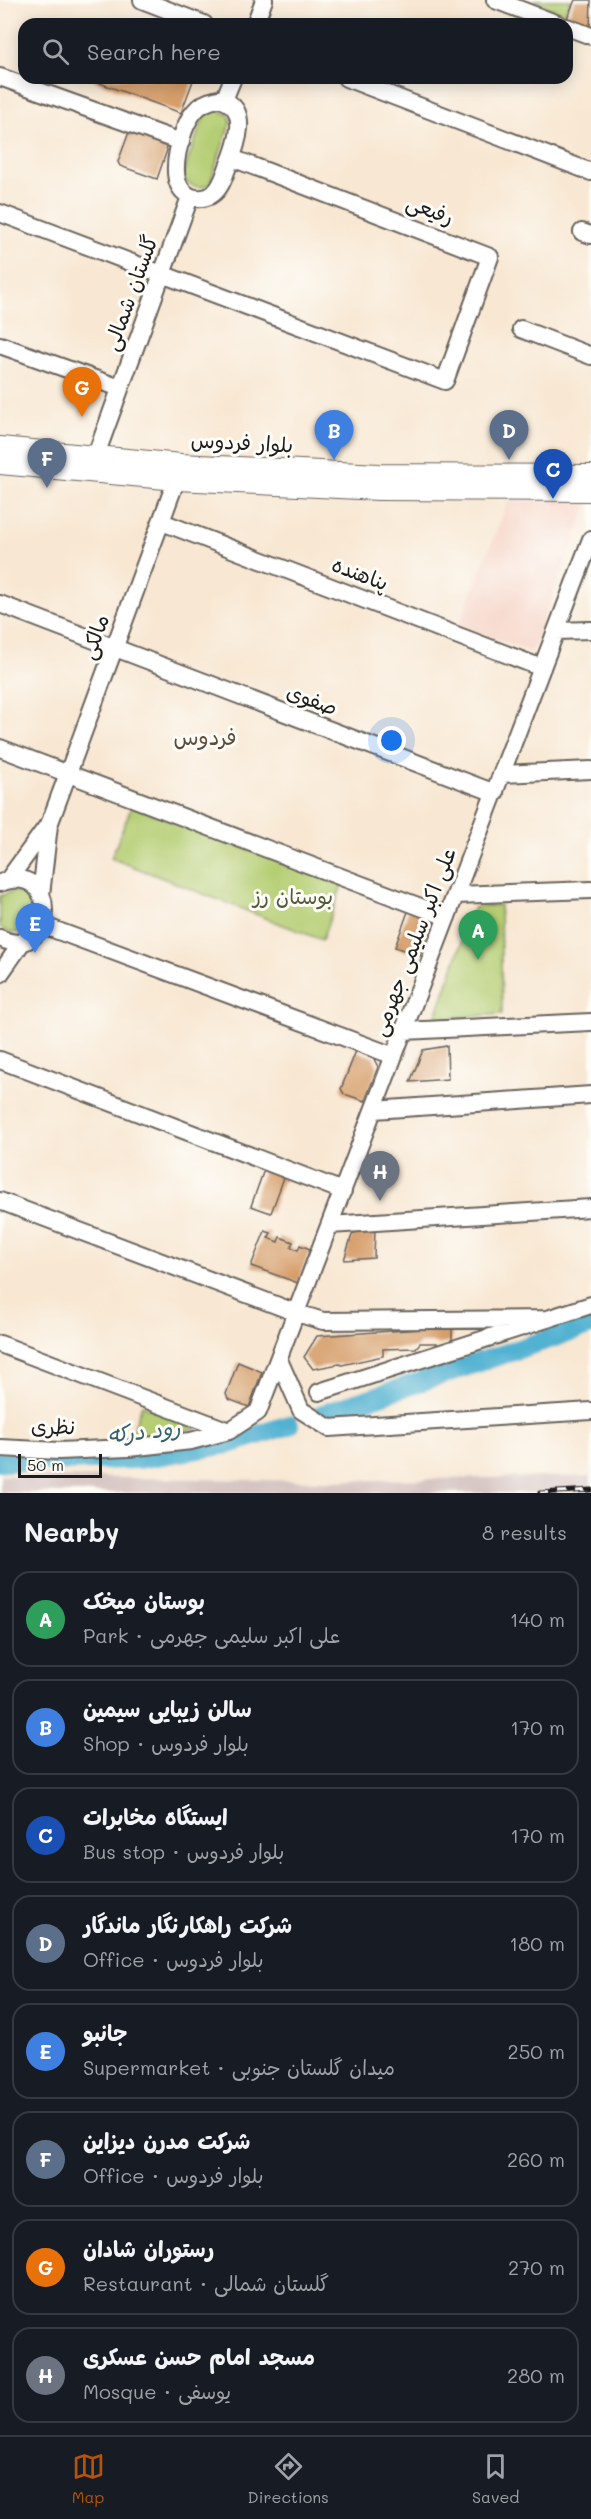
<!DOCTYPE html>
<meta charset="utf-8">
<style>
body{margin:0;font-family:Mali,"Playpen Sans Arabic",sans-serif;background:#242831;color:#f1f3f6}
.scale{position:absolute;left:18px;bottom:15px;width:84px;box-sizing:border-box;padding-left:6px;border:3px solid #1c1c1c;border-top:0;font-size:16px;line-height:21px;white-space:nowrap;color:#1c1c1c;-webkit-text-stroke:4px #fdfcf7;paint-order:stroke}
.you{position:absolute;left:392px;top:741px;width:21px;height:21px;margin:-15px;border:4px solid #fff;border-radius:50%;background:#1a73e8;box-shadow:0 0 0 9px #1a73e833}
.badge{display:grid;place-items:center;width:39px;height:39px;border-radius:50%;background:#b45309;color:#fff;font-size:20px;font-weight:700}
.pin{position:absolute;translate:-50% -50px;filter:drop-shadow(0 2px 3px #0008)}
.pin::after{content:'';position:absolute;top:32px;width:21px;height:18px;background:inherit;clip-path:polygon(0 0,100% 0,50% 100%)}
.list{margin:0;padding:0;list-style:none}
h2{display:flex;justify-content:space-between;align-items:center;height:78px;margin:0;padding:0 24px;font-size:26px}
h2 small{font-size:20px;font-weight:400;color:#9ea1a6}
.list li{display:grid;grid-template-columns:39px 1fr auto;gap:18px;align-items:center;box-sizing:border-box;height:96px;margin:0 12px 12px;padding:0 12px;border:2px solid #363941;border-radius:18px}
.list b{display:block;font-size:22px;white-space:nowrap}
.list p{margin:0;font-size:20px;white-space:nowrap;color:#9ea1a6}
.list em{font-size:20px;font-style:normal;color:#9ea1a6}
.icon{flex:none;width:33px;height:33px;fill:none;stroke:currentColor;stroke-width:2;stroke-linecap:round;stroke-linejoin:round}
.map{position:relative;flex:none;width:591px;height:1493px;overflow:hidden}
.search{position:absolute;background:#171b24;box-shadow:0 3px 15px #0003;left:18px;right:18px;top:18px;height:66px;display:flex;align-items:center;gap:15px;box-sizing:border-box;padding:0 21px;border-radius:18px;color:#9ea1a6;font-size:22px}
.sheet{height:942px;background:#171b24}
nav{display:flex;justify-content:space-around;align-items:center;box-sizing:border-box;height:84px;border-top:2px solid #363941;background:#171b24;font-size:16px;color:#9ea1a6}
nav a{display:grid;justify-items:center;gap:3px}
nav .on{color:#b45309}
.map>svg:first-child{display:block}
.built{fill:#f6d2c4}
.industrial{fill:#d1bfbe}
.green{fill:#b5ce73;stroke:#687548;stroke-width:1.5}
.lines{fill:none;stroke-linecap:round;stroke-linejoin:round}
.river{stroke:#53b2d2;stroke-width:20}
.building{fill:#d69e6b}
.minor-casing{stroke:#69635c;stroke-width:20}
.major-casing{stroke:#69635c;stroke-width:22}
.minor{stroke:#fff;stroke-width:16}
.major{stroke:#fff;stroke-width:20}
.rail-casing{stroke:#1c1c1c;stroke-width:5}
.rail{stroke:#fdfcf7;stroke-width:3;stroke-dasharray:9;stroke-linecap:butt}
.labels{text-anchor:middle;stroke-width:6;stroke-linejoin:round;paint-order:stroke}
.street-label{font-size:21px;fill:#1c1c1c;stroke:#fdfcf7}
.park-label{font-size:21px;fill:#525a3a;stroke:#fdfcf7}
.neighbourhood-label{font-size:22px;fill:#5d4a38;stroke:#fdfcf7}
.water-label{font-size:22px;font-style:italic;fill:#35606e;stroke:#fdfcf7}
</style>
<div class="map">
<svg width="591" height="1493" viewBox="0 0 591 1493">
<rect width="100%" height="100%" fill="#fdfcf7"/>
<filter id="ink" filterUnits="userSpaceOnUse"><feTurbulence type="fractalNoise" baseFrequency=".0167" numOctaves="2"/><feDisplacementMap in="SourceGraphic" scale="12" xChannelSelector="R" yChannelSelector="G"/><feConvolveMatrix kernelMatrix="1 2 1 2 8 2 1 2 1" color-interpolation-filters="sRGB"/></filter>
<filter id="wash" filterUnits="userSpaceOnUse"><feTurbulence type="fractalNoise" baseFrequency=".008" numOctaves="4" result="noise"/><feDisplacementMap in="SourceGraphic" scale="24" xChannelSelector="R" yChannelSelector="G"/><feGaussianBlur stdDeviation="1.35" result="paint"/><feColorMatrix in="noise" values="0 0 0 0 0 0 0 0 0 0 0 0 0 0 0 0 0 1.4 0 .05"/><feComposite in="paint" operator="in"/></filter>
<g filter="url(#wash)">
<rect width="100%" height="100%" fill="#f8e7d2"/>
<path class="built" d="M590,498L532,652L459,625L508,501Z"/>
<path class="industrial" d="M0,1476L325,1481L591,1476V1493H0Z"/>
<path class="green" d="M533,0H571L564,14Z
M216,109L229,115L231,121L209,185C197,189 189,187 182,176L206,111Z
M132,806L342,885L322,940L111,858Z
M13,891C54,895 30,950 0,927V896Z
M500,905L502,1014L435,1019L474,907Z
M142,1405L198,1428L129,1440Z"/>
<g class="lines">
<path class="river" d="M323,1414L591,1325
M0,1462L139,1459L229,1444L289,1425"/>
</g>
<g id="blocks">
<path class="building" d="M575,0H591L590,28L567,18Z
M86,78H194L181,113Z
M129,132L164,144L167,150L157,179L120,166L118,162Z
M409,909L433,919L420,956L395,947Z
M447,1046L448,1079L410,1082L423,1050Z
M356,1051L373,1057L378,1067L365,1101L344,1094L341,1089Z
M265,1167L285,1175L271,1213L251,1206Z
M360,1229H375L374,1258L344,1260L352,1235Z
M265,1231L271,1233L268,1238L278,1242L280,1237L293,1242L291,1247L298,1250L300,1245L310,1249L298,1283L251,1266Z
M452,1327V1341L437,1345V1343H420L416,1348L383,1349V1356L342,1365L339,1364L313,1369L304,1357L317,1336Z
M238,1362L262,1372L249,1407L228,1399L226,1394Z"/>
</g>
</g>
<g filter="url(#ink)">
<use href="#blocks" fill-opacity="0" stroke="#69635c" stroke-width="1.5"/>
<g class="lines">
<defs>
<path id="minor" d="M142,0L204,24
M495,0L558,24
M255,24L264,0
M567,27L591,36
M0,77L181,142
M346,78L591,172
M218,99C253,105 236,148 227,169C224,177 221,187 214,193C206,200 193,200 185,193C166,178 181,128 194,112C200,104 208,101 218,99Z
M224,100L233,78
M0,213L445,381L490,257L232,158
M582,232L591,235
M521,329L591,356
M0,345L120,388
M92,466L190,197
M162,522L542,668
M0,604L495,793
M556,631L591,630
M0,748L447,917
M502,774L591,770
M8,880L48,825
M0,883C63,859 54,966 0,938
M41,895L49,825L180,470
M456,895L591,890
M42,925L394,1056
M0,974L23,941
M404,1031L591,1022
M0,1060L343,1191
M374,1110L591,1095
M0,1201L297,1313L323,1321L548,1319
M330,1225L591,1208
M0,1344L229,1431
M279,1360L301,1410L329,1428L591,1411
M319,1392L591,1305
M0,1448L59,1451L128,1448L191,1441L229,1431L258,1412L591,539"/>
<path id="major" d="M0,447L181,464L379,474L591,475
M0,464L177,480L379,490L591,491"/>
</defs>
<use href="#minor" class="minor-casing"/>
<use href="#major" class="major-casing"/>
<use href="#minor" class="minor"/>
<use href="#major" class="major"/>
<defs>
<path id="rail" d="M540,1493L591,1490"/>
</defs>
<use href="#rail" class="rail-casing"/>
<use href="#rail" class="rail"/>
</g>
</g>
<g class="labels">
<g class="street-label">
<text transform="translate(430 210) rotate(21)" y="7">رفیعی</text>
<text transform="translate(131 293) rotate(-70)" y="7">گلستان شمالی</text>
<text transform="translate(242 443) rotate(3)" y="7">بلوار فردوس</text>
<text transform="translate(360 574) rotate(21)" y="7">پناهنده</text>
<text transform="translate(95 637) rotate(-70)" y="7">مالکی</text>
<text transform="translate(312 700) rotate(21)" y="7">صفوی</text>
<text transform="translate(414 942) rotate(-69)" y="7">علی اکبر سلیمی جهرمی</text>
<text transform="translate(53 1427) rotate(1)" y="7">نظری</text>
</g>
<g class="park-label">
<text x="293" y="904">بوستان رز</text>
</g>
<g class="neighbourhood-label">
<text x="205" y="745">فردوس</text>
</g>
<g class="water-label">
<text transform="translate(144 1431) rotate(-6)" y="8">رود درکه</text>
</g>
</g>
</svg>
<div class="scale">50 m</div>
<div class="you"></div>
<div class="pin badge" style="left:478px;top:960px;background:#2e9e5b">A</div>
<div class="pin badge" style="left:334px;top:460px;background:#3f7fe0">B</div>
<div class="pin badge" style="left:553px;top:499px;background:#1a4fb4">C</div>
<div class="pin badge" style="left:509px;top:460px;background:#5c6f8a">D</div>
<div class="pin badge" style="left:35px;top:953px;background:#3f7fe0">E</div>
<div class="pin badge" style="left:47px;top:488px;background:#5c6f8a">F</div>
<div class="pin badge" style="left:82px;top:417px;background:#e8710a">G</div>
<div class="pin badge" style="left:380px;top:1201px;background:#6b7280">H</div>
<div class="search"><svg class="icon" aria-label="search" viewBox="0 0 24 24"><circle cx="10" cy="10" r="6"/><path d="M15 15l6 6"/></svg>Search here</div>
</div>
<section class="sheet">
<h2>Nearby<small>8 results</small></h2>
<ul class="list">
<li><span class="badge" style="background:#2e9e5b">A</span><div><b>بوستان میخک</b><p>Park · علی اکبر سلیمی جهرمی</p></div><em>140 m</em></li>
<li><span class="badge" style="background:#3f7fe0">B</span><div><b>سالن زیبایی سیمین</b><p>Shop · بلوار فردوس</p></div><em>170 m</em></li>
<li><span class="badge" style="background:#1a4fb4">C</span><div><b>ایستگاه مخابرات</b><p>Bus stop · بلوار فردوس</p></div><em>170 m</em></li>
<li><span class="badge" style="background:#5c6f8a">D</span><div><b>شرکت راهکارنگار ماندگار</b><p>Office · بلوار فردوس</p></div><em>180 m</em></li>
<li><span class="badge" style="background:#3f7fe0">E</span><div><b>جانبو</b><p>Supermarket · میدان گلستان جنوبی</p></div><em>250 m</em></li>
<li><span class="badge" style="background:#5c6f8a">F</span><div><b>شرکت مدرن دیزاین</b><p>Office · بلوار فردوس</p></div><em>260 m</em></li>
<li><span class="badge" style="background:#e8710a">G</span><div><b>رستوران شادان</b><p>Restaurant · گلستان شمالی</p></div><em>270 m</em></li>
<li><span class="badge" style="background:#6b7280">H</span><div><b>مسجد امام حسن عسکری</b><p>Mosque · یوسفی</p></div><em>280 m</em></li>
</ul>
</section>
<nav>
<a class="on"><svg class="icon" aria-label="map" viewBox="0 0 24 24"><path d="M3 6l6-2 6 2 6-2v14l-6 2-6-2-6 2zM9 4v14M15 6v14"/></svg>Map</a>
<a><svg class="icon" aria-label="directions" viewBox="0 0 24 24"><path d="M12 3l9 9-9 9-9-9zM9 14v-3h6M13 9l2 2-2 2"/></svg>Directions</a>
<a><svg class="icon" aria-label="saved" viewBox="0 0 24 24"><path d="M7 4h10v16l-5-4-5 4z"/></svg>Saved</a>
</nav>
